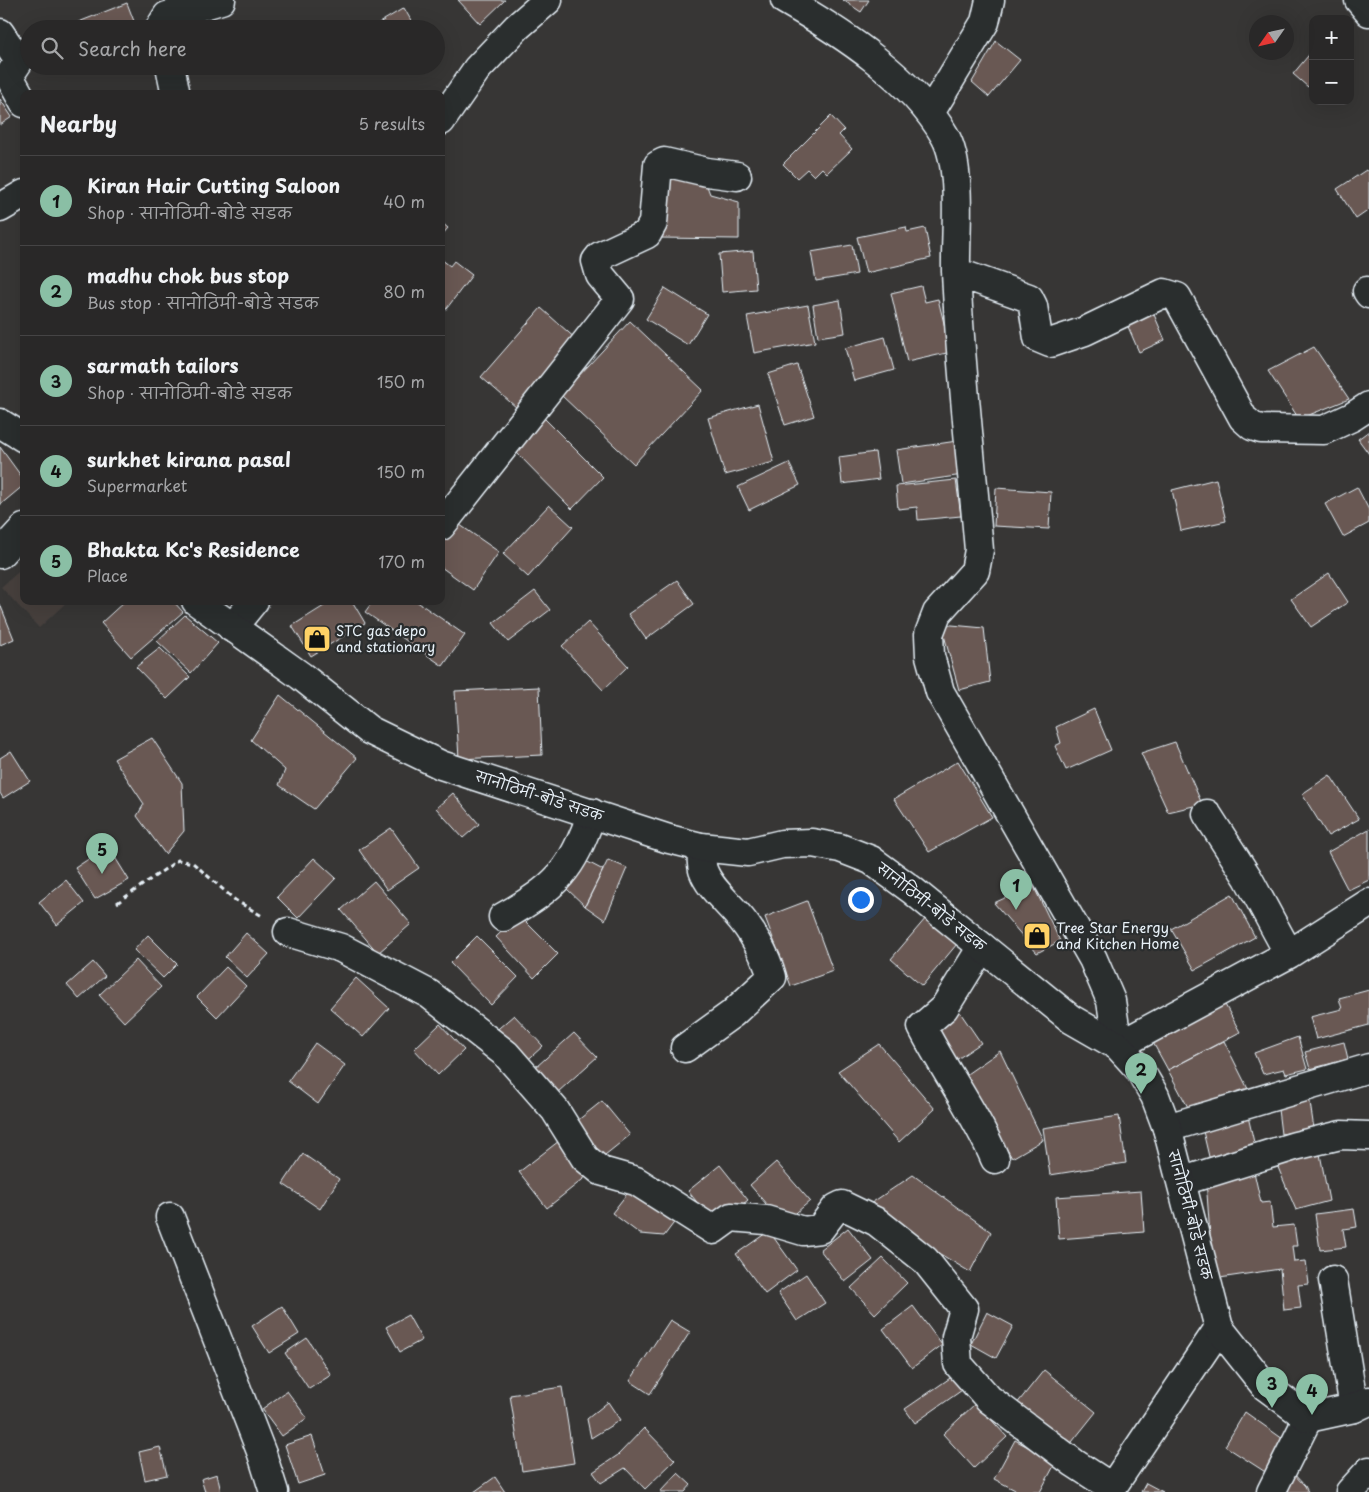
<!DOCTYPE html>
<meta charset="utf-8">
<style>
body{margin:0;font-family:"Playpen Sans","Playpen Sans Deva",sans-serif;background:#313030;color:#f1f3f6}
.controls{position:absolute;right:15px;top:15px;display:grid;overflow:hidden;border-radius:10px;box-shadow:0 5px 20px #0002}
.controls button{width:45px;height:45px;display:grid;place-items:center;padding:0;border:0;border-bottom:1px solid #454445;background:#292828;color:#f1f3f6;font:25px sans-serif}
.compass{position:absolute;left:1249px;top:15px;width:45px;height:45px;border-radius:50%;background:#292828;box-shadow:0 5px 20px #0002;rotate:236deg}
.you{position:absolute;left:860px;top:899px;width:18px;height:18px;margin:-12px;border:4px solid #fff;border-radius:50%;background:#1a73e8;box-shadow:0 0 0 8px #1a73e833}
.badge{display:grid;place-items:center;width:32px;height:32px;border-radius:50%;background:#8abfa5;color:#111;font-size:16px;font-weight:700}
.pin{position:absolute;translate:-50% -41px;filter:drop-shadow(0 1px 2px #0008)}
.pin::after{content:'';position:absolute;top:26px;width:18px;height:15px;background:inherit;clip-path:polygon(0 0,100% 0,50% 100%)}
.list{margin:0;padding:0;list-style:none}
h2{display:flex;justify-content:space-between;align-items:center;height:65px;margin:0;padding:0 20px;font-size:21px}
h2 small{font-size:16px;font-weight:400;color:#a5a6a8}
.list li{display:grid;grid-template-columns:32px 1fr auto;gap:15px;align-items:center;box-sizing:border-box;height:90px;padding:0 20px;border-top:1px solid #454445}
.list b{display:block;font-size:19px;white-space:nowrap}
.list p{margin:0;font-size:16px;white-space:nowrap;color:#a5a6a8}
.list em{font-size:16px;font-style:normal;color:#a5a6a8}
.icon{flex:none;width:28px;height:28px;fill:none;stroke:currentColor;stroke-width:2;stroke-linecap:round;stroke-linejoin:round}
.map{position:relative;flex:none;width:1369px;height:1492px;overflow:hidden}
.search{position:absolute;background:#292828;box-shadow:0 5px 20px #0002;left:20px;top:20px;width:425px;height:55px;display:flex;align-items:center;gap:12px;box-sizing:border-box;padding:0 18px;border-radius:28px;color:#a5a6a8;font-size:19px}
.panel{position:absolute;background:#292828;box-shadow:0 5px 20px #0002;left:20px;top:90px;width:425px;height:515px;border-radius:10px}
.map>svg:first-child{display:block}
.built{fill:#46403e}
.building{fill:#695852;stroke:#e8f1f8}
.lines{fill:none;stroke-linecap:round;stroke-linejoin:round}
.minor-casing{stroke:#e8f1f8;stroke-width:31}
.major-casing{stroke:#e8f1f8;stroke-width:31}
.path{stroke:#e8f1f8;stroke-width:3;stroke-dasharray:5 4;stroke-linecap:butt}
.minor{stroke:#2a2d2e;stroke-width:28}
.major{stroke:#2a2d2e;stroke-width:28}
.labels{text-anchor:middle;stroke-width:4.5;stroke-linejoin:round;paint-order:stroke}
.poi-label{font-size:14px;fill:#e8f1f8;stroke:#2a2d2e;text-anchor:start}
.street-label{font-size:14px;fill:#e8f1f8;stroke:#2a2d2e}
</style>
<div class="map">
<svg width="1369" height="1492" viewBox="0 0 1369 1492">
<rect width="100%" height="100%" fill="#373635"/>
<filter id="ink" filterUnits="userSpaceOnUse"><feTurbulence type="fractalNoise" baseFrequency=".02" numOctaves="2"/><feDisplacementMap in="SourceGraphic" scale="10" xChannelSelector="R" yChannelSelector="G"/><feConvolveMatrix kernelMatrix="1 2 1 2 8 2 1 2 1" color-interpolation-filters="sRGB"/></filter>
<g filter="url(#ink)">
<path class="built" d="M24,567V601H68L39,628L1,587Z"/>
<path class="building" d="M458,0H505L480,24Z
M843,0H869L861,12Z
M127,3L137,29H73L71,25Z
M404,8L416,29H369Z
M996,41L1020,60L989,97L972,82Z
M1313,50V82L1308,87L1293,74Z
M0,99L12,117L0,125Z
M831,116L844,130L839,135L852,149L827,173L822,168L814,176L807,169L797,178L783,164Z
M1366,170L1369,174V210L1356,219L1337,189Z
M659,177L704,178L710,194L739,202V239L658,238Z
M441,222L448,228L441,236Z
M906,227L907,232L925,228L931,258L866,273L857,237Z
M852,245L857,274L816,281L811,252Z
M753,251L756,289L722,292L719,254Z
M441,259L450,266L454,261L472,275L444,312L441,310Z
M921,286L925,302L938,299L951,352L907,362L891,293Z
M665,288L707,314L688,345L646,319Z
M840,300L845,333L818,337L813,305Z
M808,305L815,342L754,353L747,316Z
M541,308L577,340L517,408L481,377Z
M1152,310L1165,340L1139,352L1126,322Z
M630,321L703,390L634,464L561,395Z
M885,337L894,370L854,381L845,348Z
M1314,347L1349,399L1299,419L1268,371Z
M797,365L814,416L785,425L768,374Z
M758,404L774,462L725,475L708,418Z
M544,418L603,477L572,509L513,449Z
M1369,431V454L1358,439Z
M957,441L963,475L901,484L896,450Z
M0,447L24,480V485L0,505Z
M875,452L879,479L842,484L839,457Z
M789,463L800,485L749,510L738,487Z
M1216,479L1226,521L1181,531L1172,490Z
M956,480L961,516L918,520L917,507L898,509L896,486Z
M1357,487L1369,510V523L1343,537L1325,504Z
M996,488L1051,492L1049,529L994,526Z
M549,505L573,527L528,577L503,554Z
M450,518L499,552L473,590L441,567V530Z
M1329,573L1348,602L1311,627L1291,599Z
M677,580L694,604L646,639L628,614Z
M535,591L550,610L508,642L493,623Z
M125,601H173L183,612L131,657L101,623Z
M332,601H352L365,623L311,656L292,626Z
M373,601H416L465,635L443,666L365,612Z
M0,604L14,639L0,645Z
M185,615L218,643L191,673L157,641Z
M588,622L628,666L603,690L562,646Z
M941,624L984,628L990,682L959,690Z
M160,648L190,677L167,699L136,667Z
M539,687L542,755L459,759L455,691Z
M280,695L357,758L314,809L279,785L285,770L251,740Z
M1094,709L1111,750L1066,770L1055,746L1061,743L1056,727Z
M152,738L182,783L184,831L165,854L137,816L144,804L114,759Z
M1175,742L1202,804L1168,812L1141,753Z
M11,751L30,781L3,798L0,793V758Z
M958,761L992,817L929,852L894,799Z
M1330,775L1359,819L1328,836L1302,794Z
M453,793L479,824L463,838L436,808Z
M391,828L419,868L387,890L359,850Z
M1369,829V880L1348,890L1328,852Z
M108,846L129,880L95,899L75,868Z
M314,858L336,878L298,918L277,897Z
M582,859L603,870L585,906L567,889Z
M608,860L627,868L605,920L585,906Z
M66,880L84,903L57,925L39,902Z
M374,881L411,924L378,953L341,910Z
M1033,885L1060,941L1037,953L994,903Z
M1232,894L1255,937L1195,970L1171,929Z
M807,901L833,971L791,986L765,917Z
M519,915L558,954L534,978L496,937Z
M926,918L957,944L922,986L891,959Z
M246,933L269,954L247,978L225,957Z
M148,935L177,964L163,978L134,950Z
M477,936L518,977L491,1005L450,963Z
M136,960L161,987L124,1022L99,995Z
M93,962L105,976L79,999L67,985Z
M226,967L246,986L217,1017L197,997Z
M356,978L389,1008L363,1037L330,1008Z
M1369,990V1025L1316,1039L1310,1017L1342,1009L1339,998Z
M1223,1001L1240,1032L1168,1070L1151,1039Z
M957,1008L981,1043L953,1062L929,1027Z
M514,1015L543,1046L521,1066L492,1034Z
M440,1024L464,1050L438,1075L414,1049Z
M574,1033L597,1057L558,1092L536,1067Z
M1298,1037L1307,1069L1286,1074L1284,1069L1263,1074L1254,1053Z
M1224,1041L1250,1093L1190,1111L1168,1070Z
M1344,1042L1348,1059L1310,1069L1305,1052Z
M315,1043L345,1065L318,1104L288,1081Z
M879,1044L935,1109L899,1142L838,1071Z
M1000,1051L1043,1140L1012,1158L964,1076Z
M1309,1096L1314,1129L1281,1134L1277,1101Z
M602,1101L630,1135L600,1159L572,1125Z
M1247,1112L1256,1151L1210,1161L1202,1127Z
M1119,1116L1126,1163L1050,1175L1043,1128Z
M559,1141L587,1176L547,1208L519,1172Z
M303,1154L339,1179L320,1209L283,1184Z
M1320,1154L1329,1201L1296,1210L1277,1165Z
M776,1162L810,1201L783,1224L750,1185Z
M720,1165L748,1200L716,1226L688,1191Z
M1254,1172L1261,1203L1270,1202L1273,1227L1294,1225L1297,1246H1292L1294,1262L1306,1261L1309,1284L1298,1285L1301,1308L1284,1310L1280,1269L1213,1279L1206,1179Z
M913,1175L991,1232L970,1272L864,1208Z
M633,1186L676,1220L664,1236L640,1234L612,1213Z
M1141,1191L1144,1232L1059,1239L1056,1197Z
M1354,1209L1357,1227L1343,1229L1346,1247L1320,1250L1315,1214Z
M848,1228L873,1260L845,1282L820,1250Z
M769,1231L797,1270L765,1294L736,1254Z
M883,1258L907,1283L875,1314L851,1288Z
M806,1274L825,1303L797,1321L778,1293Z
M282,1306L299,1334L269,1353L252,1326Z
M913,1306L942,1345L912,1368L883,1329Z
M987,1312L1013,1326L996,1358L971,1344Z
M408,1315L422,1340L400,1352L386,1327Z
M670,1320L690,1332L650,1394L630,1381Z
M307,1338L331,1375L309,1389L285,1353Z
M1044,1370L1096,1412L1068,1447L1016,1405Z
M956,1374L965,1388L915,1423L905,1409Z
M562,1387L574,1463L522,1471L510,1395Z
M287,1391L307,1418L282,1436L262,1409Z
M608,1402L620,1420L591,1438L587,1419Z
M976,1403L1007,1437L974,1468L943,1434Z
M1245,1412L1290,1444L1270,1475L1225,1446Z
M644,1428L675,1460L645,1489L625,1468L601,1483L593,1472L618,1455Z
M312,1436L325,1475L298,1484L285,1445Z
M1015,1440L1056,1462L1040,1492H1019L994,1479Z
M160,1447L167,1475L145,1480L139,1452Z
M1291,1471L1305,1486L1308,1492H1281Z
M678,1473L691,1485L685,1492H660Z
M217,1474L221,1492H205L201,1479Z
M495,1477L505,1492H474Z
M1146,1483L1163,1492H1141Z"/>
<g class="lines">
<defs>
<path id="minor" d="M785,0C842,33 912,78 945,136C963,168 955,234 956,271C960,364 971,457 979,550L975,571L937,613L929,634L930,656L940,692L1093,959L1111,1001L1118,1046L1289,954L1369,903
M1359,0L1369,12
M159,29L167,16L221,0
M0,33L19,61L9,76L24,103
M170,66L175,90L173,94
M930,113L985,22L990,0
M441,121L477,69L517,27L548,0
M0,208L24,194
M956,272L1029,298L1033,306L1038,338L1050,343L1085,331L1164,293L1177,297L1243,418L1252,426L1261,429L1324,430L1352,417L1369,406
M1367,291L1369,294
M441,526L620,299L600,275L596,261L600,256L647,234L653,223L658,165L664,162L707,172L737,176
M0,554L24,528
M232,628L254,601
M1207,814L1248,878L1289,954
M503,917C557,886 572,871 592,813
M288,932L341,948L429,994L506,1054L555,1110L585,1158L601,1171L636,1181L713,1230L731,1217L766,1220L803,1231L820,1229L836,1208L842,1205L877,1222L925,1260L964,1309L956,1337L958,1364L989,1399L1074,1463L1111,1487
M982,947L944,1008L922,1027C945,1072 975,1112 995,1159
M685,1048L732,1014L772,977C766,955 751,929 736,913C725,900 709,887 703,870C701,864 702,854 701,847
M1167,1128L1369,1068
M1183,1181L1295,1146L1341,1135L1369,1136
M170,1217L262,1454L274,1492
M1333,1280L1354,1408
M1109,1492L1219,1328
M1271,1492L1308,1418
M1350,1492L1369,1471"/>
<path id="major" d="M0,423L24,438
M196,601L301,676L369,730L441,765L669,839L701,847L748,852L782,844L812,843L840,848L871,860L912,890L1071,1019L1118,1046L1139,1069L1155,1096L1167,1128L1219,1328L1265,1386L1308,1418L1354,1408L1369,1401"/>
</defs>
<use href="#minor" class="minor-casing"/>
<use href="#major" class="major-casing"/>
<path class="path" d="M117,903L178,860L193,863L235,900L264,917"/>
<use href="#minor" class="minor"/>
<use href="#major" class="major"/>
</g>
</g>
<defs>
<symbol id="shop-square" viewBox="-11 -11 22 22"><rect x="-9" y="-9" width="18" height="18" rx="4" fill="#ffd166" stroke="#2a2d2e"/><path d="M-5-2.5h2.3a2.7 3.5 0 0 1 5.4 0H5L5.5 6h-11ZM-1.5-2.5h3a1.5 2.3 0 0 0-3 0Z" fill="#111"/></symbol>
</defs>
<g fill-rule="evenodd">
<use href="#shop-square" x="301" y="623" width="32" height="32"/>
<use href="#shop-square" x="1021" y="920" width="32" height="32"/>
</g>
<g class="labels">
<g class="poi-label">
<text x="336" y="636">STC gas depo<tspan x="336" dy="16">and stationary</tspan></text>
<text x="1056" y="933">Tree Star Energy<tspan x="1056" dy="16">and Kitchen Home</tspan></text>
</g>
<g class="street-label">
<text transform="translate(539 796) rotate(18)" y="5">सानोठिमी-बोडे सडक</text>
<text transform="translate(931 907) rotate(38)" y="5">सानोठिमी-बोडे सडक</text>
<text transform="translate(1190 1215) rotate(75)" y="5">सानोठिमी-बोडे सडक</text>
</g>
</g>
</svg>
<div class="controls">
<button>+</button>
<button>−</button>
</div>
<svg class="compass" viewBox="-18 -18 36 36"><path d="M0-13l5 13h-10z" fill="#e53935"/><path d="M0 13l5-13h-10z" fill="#a5a6a8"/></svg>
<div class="you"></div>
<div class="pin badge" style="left:1016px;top:910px">1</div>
<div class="pin badge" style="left:1141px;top:1094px">2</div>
<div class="pin badge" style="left:1272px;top:1408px">3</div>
<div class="pin badge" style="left:1312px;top:1415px">4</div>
<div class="pin badge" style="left:102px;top:874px">5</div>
<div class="search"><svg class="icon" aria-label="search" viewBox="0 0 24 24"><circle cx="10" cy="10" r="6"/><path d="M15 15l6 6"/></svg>Search here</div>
<section class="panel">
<h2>Nearby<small>5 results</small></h2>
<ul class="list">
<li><span class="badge">1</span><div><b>Kiran Hair Cutting Saloon</b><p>Shop · सानोठिमी-बोडे सडक</p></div><em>40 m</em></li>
<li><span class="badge">2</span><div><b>madhu chok bus stop</b><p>Bus stop · सानोठिमी-बोडे सडक</p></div><em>80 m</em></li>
<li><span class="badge">3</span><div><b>sarmath tailors</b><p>Shop · सानोठिमी-बोडे सडक</p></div><em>150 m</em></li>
<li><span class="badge">4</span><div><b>surkhet kirana pasal</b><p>Supermarket</p></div><em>150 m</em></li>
<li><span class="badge">5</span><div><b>Bhakta Kc's Residence</b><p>Place</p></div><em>170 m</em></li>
</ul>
</section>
</div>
